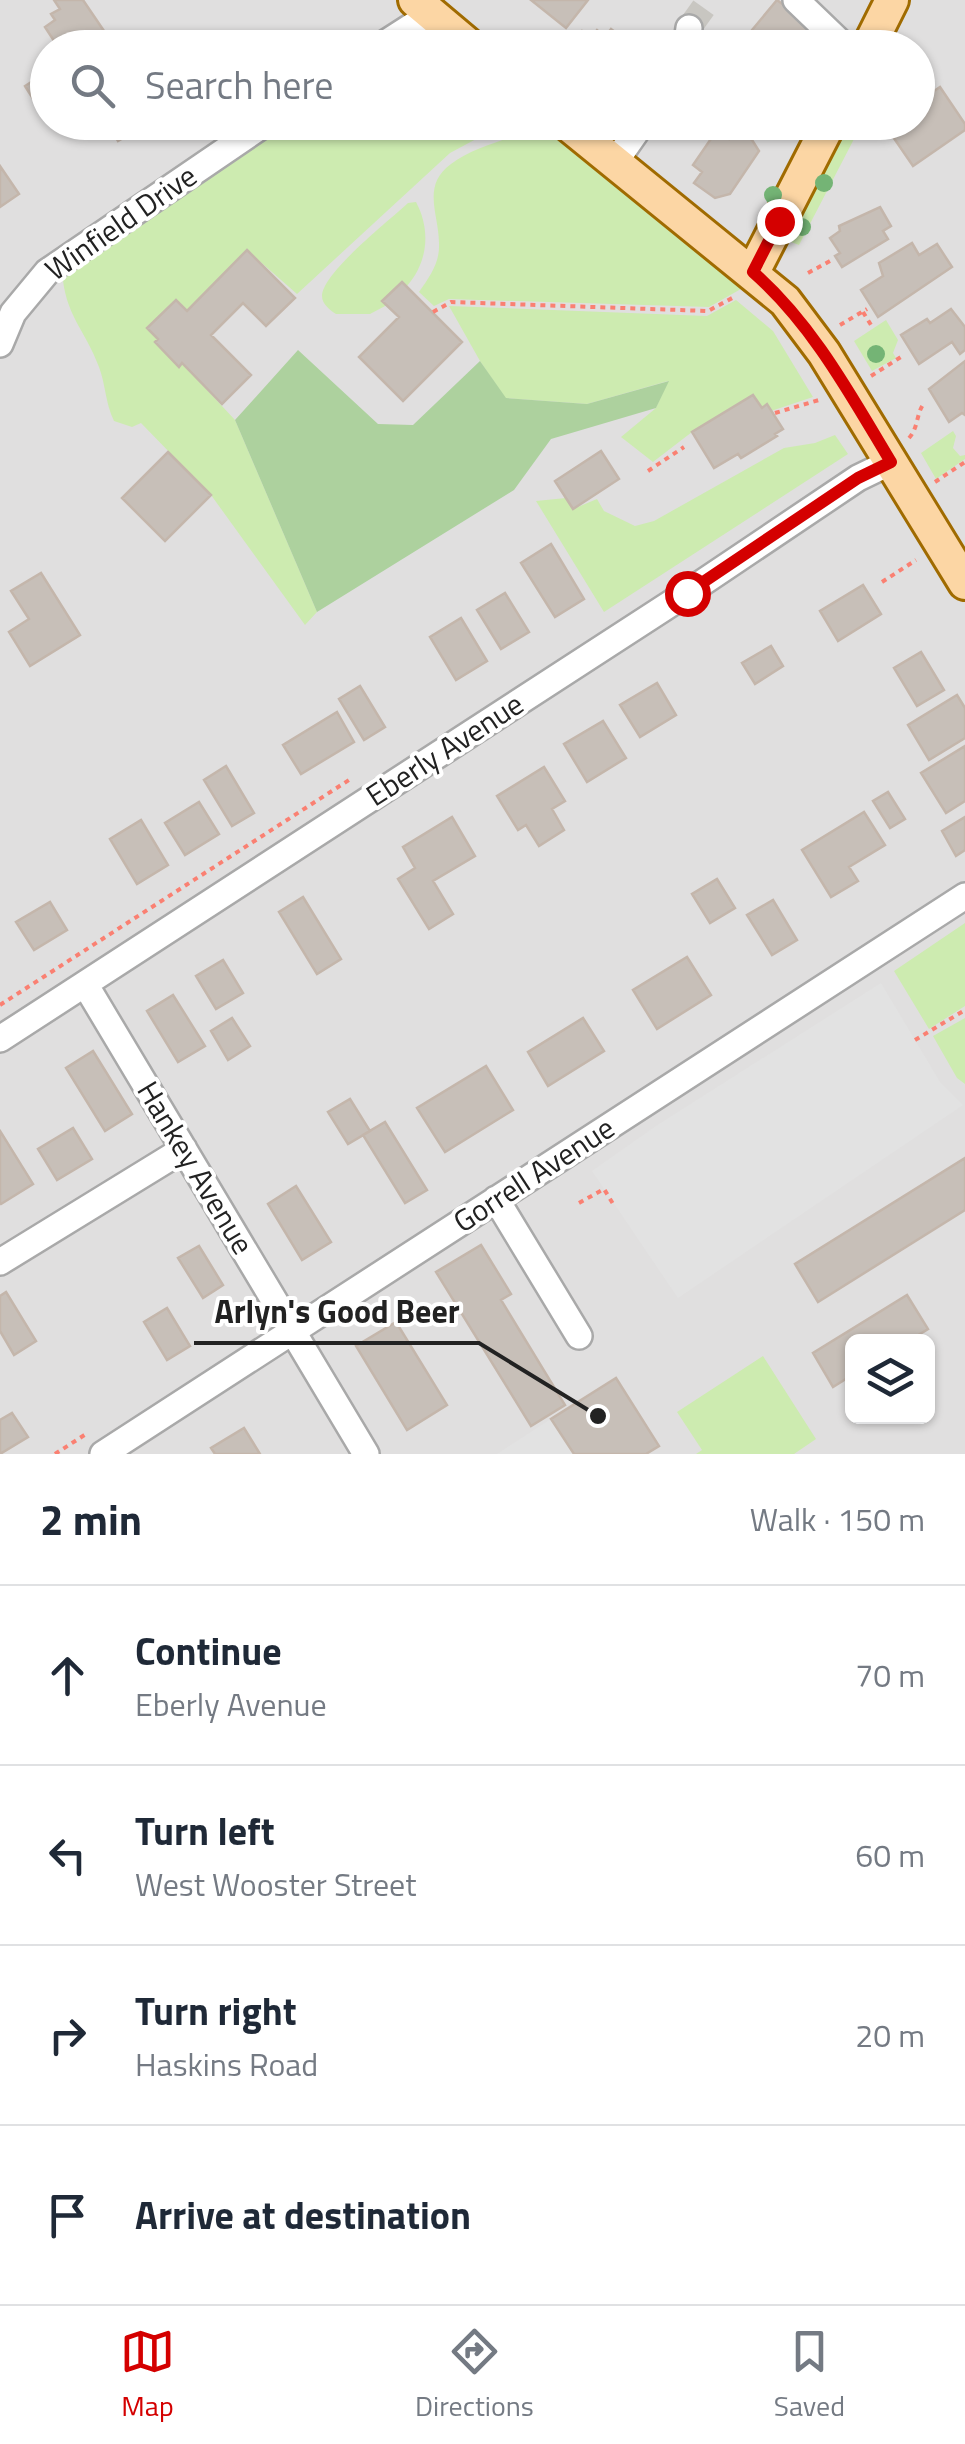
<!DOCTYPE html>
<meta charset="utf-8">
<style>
body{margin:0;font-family:"Titillium Web",sans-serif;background:#f6f6f7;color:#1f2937}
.controls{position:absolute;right:30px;bottom:30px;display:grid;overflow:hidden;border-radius:15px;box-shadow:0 2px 8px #0004}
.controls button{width:90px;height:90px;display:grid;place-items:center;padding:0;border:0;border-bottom:2px solid #e0e1e3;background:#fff;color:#1f2937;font:50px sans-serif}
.stop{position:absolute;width:30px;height:30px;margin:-22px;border:8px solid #d40000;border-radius:50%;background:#fff}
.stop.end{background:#d40000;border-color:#fff;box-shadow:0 2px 10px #0008}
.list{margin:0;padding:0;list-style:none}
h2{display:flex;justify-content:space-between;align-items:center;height:130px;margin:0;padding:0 40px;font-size:42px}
h2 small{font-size:32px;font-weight:400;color:#747a83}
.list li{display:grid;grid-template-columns:65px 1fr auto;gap:30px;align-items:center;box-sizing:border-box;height:180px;padding:0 40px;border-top:2px solid #e0e1e3}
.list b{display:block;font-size:38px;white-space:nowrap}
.list p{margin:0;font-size:32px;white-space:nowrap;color:#747a83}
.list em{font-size:32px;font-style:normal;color:#747a83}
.icon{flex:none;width:55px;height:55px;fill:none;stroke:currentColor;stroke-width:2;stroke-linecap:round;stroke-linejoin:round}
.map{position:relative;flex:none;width:965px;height:1454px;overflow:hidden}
.search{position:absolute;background:#fff;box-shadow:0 2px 8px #0004;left:30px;right:30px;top:30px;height:110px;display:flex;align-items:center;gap:25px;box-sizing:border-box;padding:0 35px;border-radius:55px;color:#747a83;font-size:38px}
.sheet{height:850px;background:#fff}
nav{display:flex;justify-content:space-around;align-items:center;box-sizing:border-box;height:140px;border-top:2px solid #e0e1e3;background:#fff;font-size:28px;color:#747a83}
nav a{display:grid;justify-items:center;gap:5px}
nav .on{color:#d40000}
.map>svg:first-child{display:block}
.residential{fill:#e0dfdf;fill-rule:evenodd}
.grass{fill:#cdebb0}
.forest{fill:#add19e}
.parking{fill:#e2e2e2}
.building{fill:#c7bfb8;stroke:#c4b6ab;stroke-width:2.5}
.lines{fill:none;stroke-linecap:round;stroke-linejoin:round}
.minor-tunnel{stroke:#c8c6c1;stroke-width:25;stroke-dasharray:25 12;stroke-linecap:butt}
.minor-casing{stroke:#a9a9a9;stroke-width:30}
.major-casing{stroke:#a06b00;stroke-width:38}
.path{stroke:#fa8072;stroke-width:4;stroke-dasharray:5 5;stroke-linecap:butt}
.minor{stroke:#fff;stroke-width:25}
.major{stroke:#fcd6a4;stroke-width:32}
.tree{fill:#74b475}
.route{stroke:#d40000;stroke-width:12}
.labels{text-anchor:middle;stroke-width:8;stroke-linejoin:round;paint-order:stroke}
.street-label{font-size:30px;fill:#222;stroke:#fff}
.leader{fill:none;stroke:#222;stroke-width:4}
.callout-dot{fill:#222;stroke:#fff;stroke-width:4}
.callout-label{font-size:32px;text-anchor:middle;font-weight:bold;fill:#222;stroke:#fff;stroke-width:8;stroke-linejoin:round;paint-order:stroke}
</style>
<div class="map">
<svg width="965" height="1454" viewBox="0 0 965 1454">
<rect width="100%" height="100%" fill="#f2efe9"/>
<path class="residential" d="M0,0H965V1454H0ZM470,47L918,48V122H48V48ZM852,1342H928V1416H852Z"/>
<path class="grass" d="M285,123H506L450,153L297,294L247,250L187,311L175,300L148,328L158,339L155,343L179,366L182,363L235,420L317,612L305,625L211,495L141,423L132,427L114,421C105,402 106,386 99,367C85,329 65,316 62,271Z
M515,135L560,139L741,289L709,307L449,299L434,306L419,292C430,276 440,263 439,243C439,214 421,186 451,164C469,150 494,144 515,135Z
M842,136L854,139L799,245L791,242L801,212Z
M416,202C431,230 428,262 407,286L402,282L383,300L387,305L370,314H336C330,310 322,304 322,296C322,273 390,220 408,203Z
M736,300L773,331L813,397L771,411L767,405L762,408L753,395L692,432L653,462L621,437L656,408L668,381L587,404L505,398L480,361L449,306L707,316Z
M886,320L898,340L893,353L896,358L872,371L854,341Z
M953,431L956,436L953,448L960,456L965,455V459L936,479L921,453Z
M835,435L848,454L604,612L536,501L566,498L573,509L597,499L604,511L635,526L654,521L784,448L815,443Z
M965,923V1006L929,1029L894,971Z
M965,1018V1084L957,1078L933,1036Z
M763,1356L816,1439L794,1454H696L702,1450L677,1412Z"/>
<path class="forest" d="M298,350L378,424L413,425L480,361L506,398L587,404L669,381L656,408L551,439L514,490L317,612L235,420Z"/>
<path class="parking" d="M881,983L940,1082L963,1105L678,1298L592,1171L656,1126Z
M551,1419L574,1454H497Z"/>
<path class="building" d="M54,0H83L104,31L79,47L75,41L58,47L45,27L55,20L51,14L60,9Z
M531,0H588L566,28Z
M777,0L817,30L803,48H749L742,42Z
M611,29L629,43L625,48H569L582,31L591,38L597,30L605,37Z
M48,71V99L37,105L25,86Z
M940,87L965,124V130L913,166L887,128L896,122H918L926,113L918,102Z
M107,122H165L149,132L145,125L118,141Z
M736,129L752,140L759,151L730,194L715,198L694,183L702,172L693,165L717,130L729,139Z
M0,166L19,194L0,207Z
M880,207L891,226L883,231L888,239L842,267L835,256L840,253L830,238L840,231L839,226Z
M912,243L919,255L937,244L952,267L878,317L861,290L883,276L879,263Z
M247,250L295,298L266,326L243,303L211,335L251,375L222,404L182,363L179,367L155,342L158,339L147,328L176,300L187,311Z
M402,282L462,342L403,401L359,357L399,317L382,301Z
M951,309L965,327V350L960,354L952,342L919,364L901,335L927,319L930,323Z
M965,361V415L962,413L949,422L929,389Z
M753,395L762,408L767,404L783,429L775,434L777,436L741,458L738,454L714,468L692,432Z
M601,451L619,479L573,509L555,481Z
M168,452L211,495L165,541L122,498Z
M551,544L584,599L555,617L521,563Z
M41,573L80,635L30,666L9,632L29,619L11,591Z
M863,585L881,614L838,641L820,611Z
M505,593L529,632L501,649L477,610Z
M461,618L487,661L456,680L430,637Z
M771,646L783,666L755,684L742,663Z
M921,652L944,690L917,706L894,668Z
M657,683L676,715L640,737L620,705Z
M360,686L385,727L364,740L339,699Z
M957,695L965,708V738L929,760L908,725Z
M337,712L354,742L301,774L283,745Z
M603,721L626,758L587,782L564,744Z
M965,746V801L946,813L921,773Z
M226,766L254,813L232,826L204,780Z
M544,767L565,801L552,809L564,830L539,846L526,825L518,830L497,796Z
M888,792L905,819L890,828L873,801Z
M199,802L219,834L185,855L165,823Z
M864,812L885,845L849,867L858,881L831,897L802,850Z
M452,817L475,856L433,881L453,914L429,929L398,879L415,868L403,847Z
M965,817V850L956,856L942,831Z
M141,820L168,865L137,884L110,839Z
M717,879L735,908L710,923L692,894Z
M303,897L341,959L317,974L279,912Z
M773,900L797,940L772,955L747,915Z
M50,902L67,930L34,950L16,922Z
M687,957L711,995L657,1029L633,990Z
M223,960L243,993L216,1009L196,976Z
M173,995L205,1046L178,1062L147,1011Z
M232,1018L250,1046L228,1060L211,1031Z
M583,1018L604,1051L548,1086L528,1052Z
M93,1051L132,1114L105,1131L66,1068Z
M486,1066L513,1110L445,1152L417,1108Z
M350,1099L370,1131L348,1144L328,1112Z
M385,1122L427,1190L405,1203L363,1135Z
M73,1128L92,1159L57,1180L38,1149Z
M0,1131L33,1184L1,1204L0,1203Z
M965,1158V1210L818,1302L795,1264Z
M296,1186L331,1242L302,1260L268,1204Z
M481,1245L511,1294L501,1300L565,1405L531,1426L436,1272Z
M199,1246L223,1285L203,1298L178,1258Z
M6,1292L36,1341L14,1355L0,1331V1296Z
M907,1295L928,1329L907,1342H852V1375L833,1387L813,1353Z
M167,1308L190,1346L167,1360L144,1322Z
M396,1322L447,1405L407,1430L356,1346Z
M616,1378L659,1446L646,1454H574L551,1419Z
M12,1413L28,1437L0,1454V1420Z
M244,1428L260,1454H215L211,1448Z"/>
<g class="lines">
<path class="minor-tunnel" d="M689,28L709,0"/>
<defs>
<path id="minor" d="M796,0L846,48
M378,48L431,14
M686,48L689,28
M615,162L643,122
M0,344L13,313L47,272L267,122
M85,984L366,1454
M0,1039L687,593L858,478L891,462
M496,1199L579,1336
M0,1262L184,1149
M103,1454L965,896"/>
<path id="major" d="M415,0L472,48
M868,48L892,0
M565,122L785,301L824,353L965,583
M753,272L830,122"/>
</defs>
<use href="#minor" class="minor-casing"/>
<use href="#major" class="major-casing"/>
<path class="path" d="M808,273L830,261
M433,312L451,302L708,311L736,296
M863,312L871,325
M840,325L867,309
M871,376L904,355
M775,413L819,400
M909,438C919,427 916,412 925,402
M648,471L684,447
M935,482L965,462
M882,582L916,560
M0,1005L349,780
M915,1040L965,1010
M579,1203L604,1189L615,1207
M55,1454L86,1434"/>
<use href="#minor" class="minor"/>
<use href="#major" class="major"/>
</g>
<g class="tree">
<circle cx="824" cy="183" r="9"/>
<circle cx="773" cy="195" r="9"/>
<circle cx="802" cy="227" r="9"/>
<circle cx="876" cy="354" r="9"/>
</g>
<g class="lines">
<path class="route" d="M687,593L858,478L891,462C850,394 813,325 753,272L779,221"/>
</g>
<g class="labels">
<g class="street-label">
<text transform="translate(121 223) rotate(-35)" y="10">Winfield Drive</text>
<text transform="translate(445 750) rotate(-33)" y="10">Eberly Avenue</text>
<text transform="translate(195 1168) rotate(59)" y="10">Hankey Avenue</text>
<text transform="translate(534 1175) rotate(-33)" y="10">Gorrell Avenue</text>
</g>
</g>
<path class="leader" d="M598 1416L479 1343H194"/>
<circle class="callout-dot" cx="598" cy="1416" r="10"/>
<g class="callout-label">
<text x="337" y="1323">Arlyn's Good Beer</text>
</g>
</svg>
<div class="controls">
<button><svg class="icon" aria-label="layers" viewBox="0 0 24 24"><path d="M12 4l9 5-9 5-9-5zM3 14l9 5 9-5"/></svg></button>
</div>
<div class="stop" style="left:687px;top:593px"></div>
<div class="stop end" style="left:779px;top:221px"></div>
<div class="search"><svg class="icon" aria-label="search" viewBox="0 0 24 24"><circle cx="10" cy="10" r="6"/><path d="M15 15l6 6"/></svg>Search here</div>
</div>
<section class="sheet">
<h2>2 min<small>Walk · 150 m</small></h2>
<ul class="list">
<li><svg class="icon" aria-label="ahead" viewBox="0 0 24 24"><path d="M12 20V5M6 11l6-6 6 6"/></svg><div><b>Continue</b><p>Eberly Avenue</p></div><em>70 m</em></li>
<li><svg class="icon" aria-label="left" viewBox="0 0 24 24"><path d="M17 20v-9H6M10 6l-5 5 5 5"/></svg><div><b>Turn left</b><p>West Wooster Street</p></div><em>60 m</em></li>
<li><svg class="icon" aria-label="right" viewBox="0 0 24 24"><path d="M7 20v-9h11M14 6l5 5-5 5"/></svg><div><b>Turn right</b><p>Haskins Road</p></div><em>20 m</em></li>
<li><svg class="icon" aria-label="arrive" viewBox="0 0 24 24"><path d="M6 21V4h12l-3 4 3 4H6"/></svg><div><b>Arrive at destination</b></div></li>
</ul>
</section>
<nav>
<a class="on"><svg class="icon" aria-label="map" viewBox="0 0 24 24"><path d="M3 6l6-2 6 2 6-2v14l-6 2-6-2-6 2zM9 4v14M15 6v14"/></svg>Map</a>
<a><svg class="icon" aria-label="directions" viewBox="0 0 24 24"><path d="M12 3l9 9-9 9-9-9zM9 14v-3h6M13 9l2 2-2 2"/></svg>Directions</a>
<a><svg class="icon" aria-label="saved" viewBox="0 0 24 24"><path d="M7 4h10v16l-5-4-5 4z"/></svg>Saved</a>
</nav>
